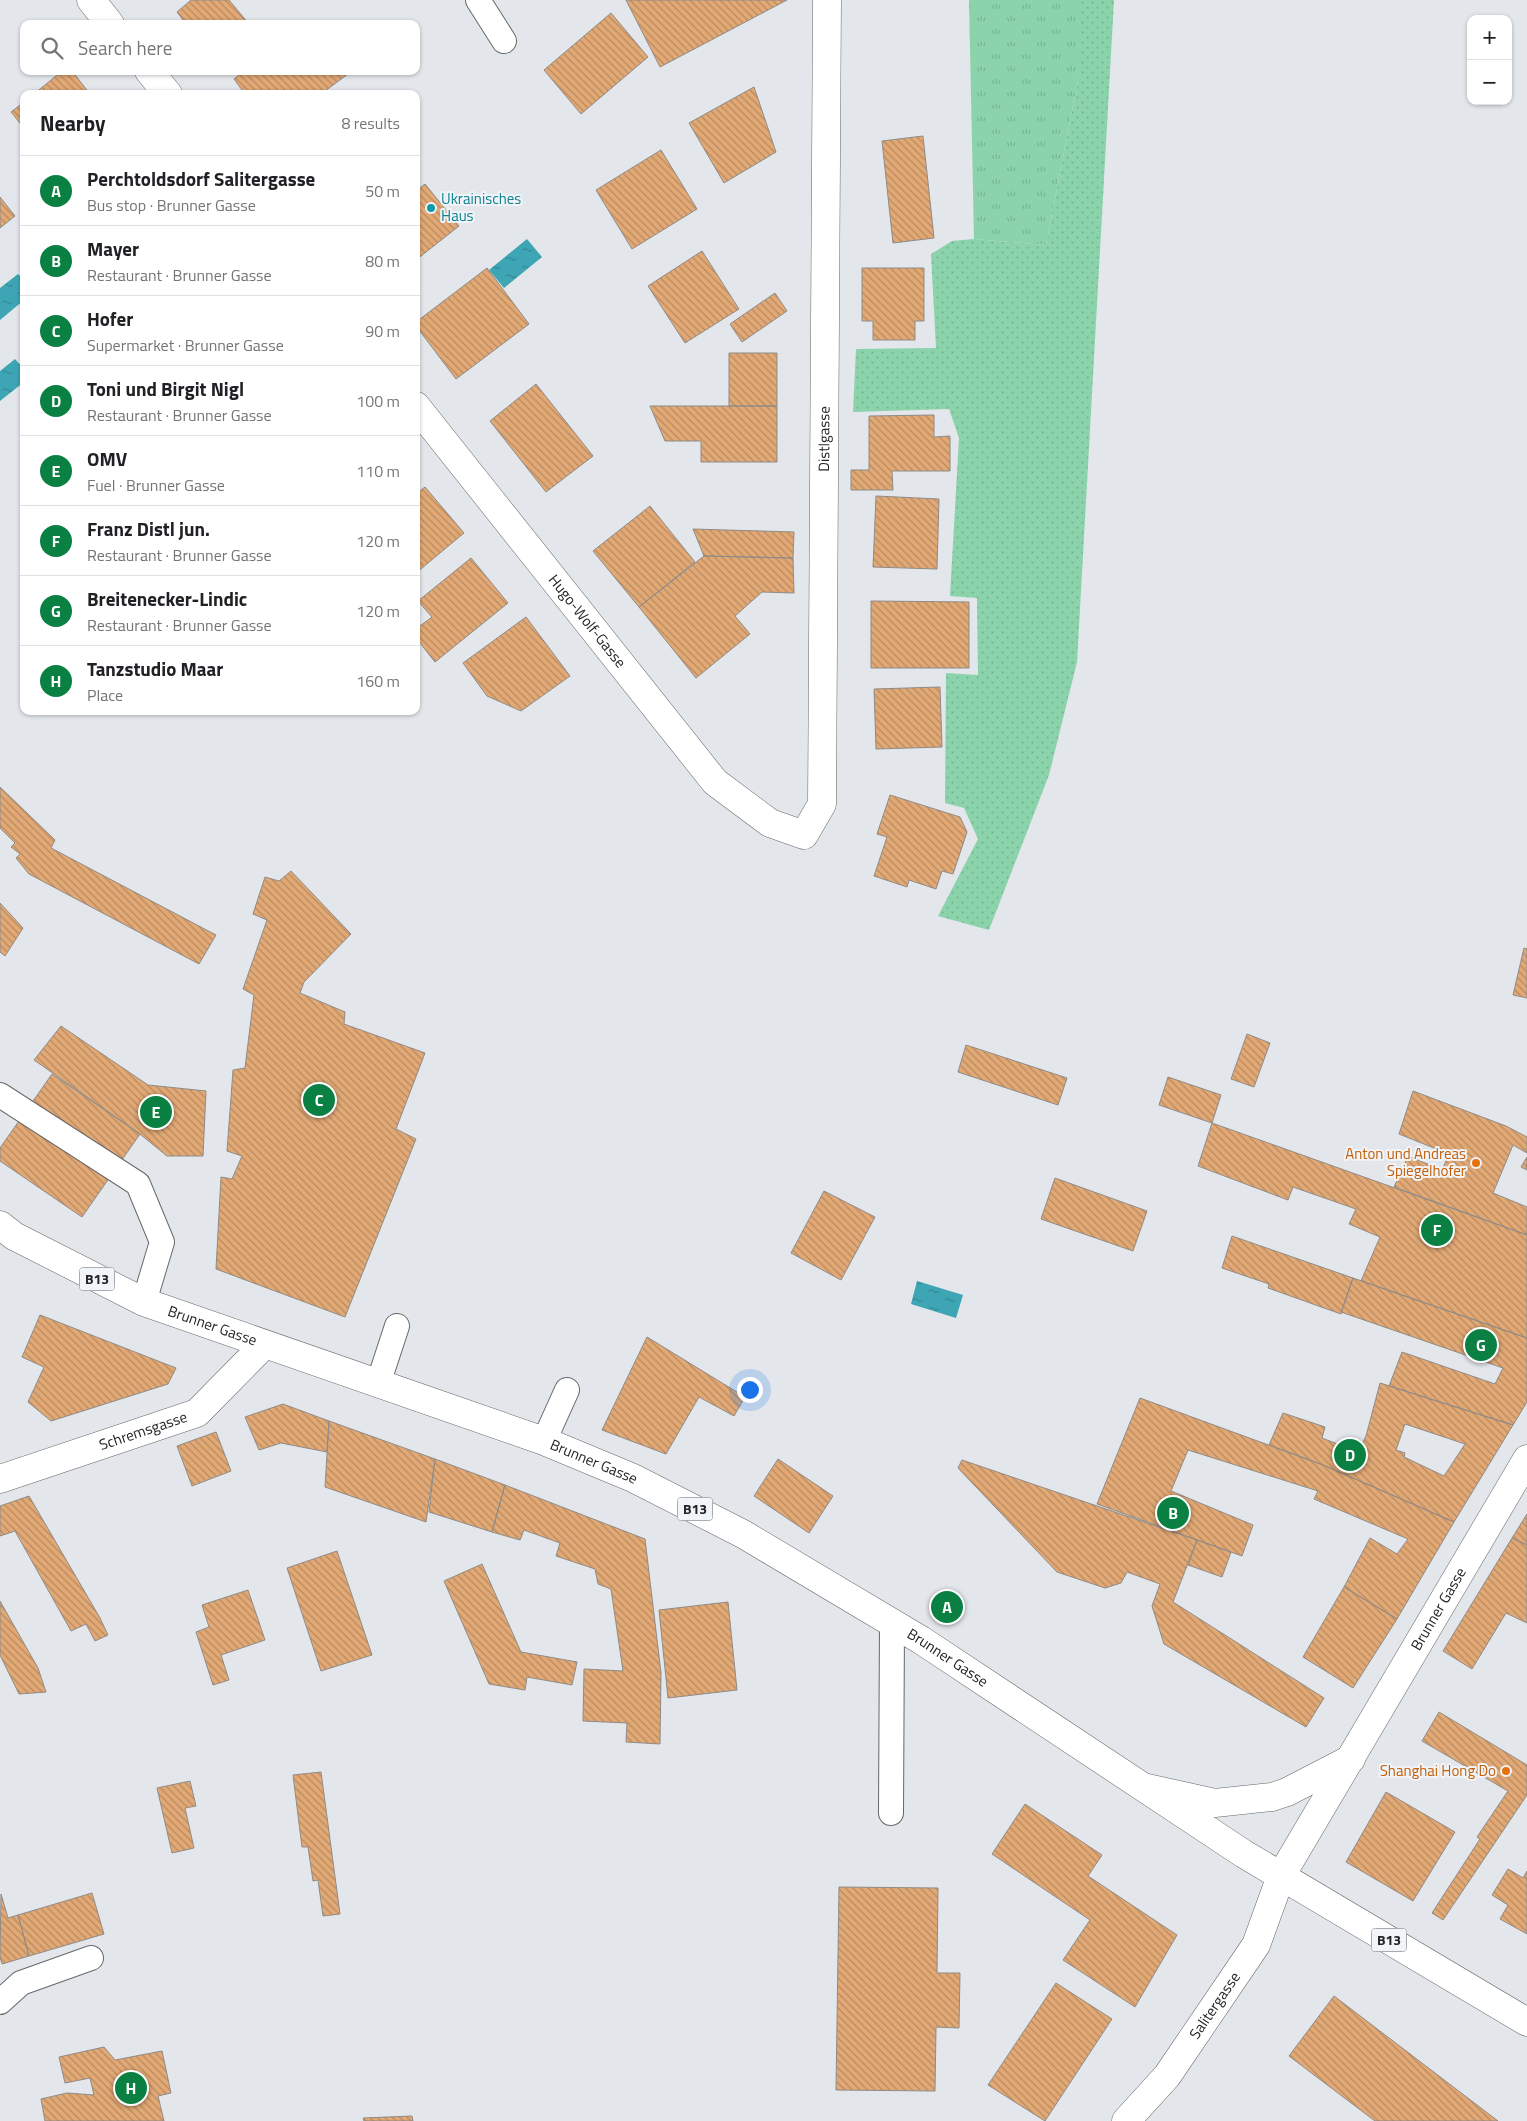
<!DOCTYPE html>
<meta charset="utf-8">
<style>
body{margin:0;font-family:"Titillium Web",sans-serif;background:#f6f6f6;color:#202124}
.controls{position:absolute;right:15px;top:15px;display:grid;overflow:hidden;border-radius:10px;box-shadow:0 1px 4px #0004}
.controls button{width:45px;height:45px;display:grid;place-items:center;padding:0;border:0;border-bottom:1px solid #e0e0e0;background:#fff;color:#202124;font:25px sans-serif}
.you{position:absolute;left:749px;top:1389px;width:18px;height:18px;margin:-12px;border:4px solid #fff;border-radius:50%;background:#1a73e8;box-shadow:0 0 0 8px #1a73e833}
.badge{display:grid;place-items:center;width:32px;height:32px;border-radius:50%;background:#0b8043;color:#fff;font-size:16px;font-weight:700}
.pin{position:absolute;translate:-50% -50%;border:2px solid #fff;box-shadow:0 1px 5px #0006}
.list{margin:0;padding:0;list-style:none}
h2{display:flex;justify-content:space-between;align-items:center;height:65px;margin:0;padding:0 20px;font-size:21px}
h2 small{font-size:16px;font-weight:400;color:#757577}
.list li{display:grid;grid-template-columns:32px 1fr auto;gap:15px;align-items:center;box-sizing:border-box;height:70px;padding:0 20px;border-top:1px solid #e0e0e0}
.list b{display:block;font-size:19px;white-space:nowrap}
.list p{margin:0;font-size:16px;white-space:nowrap;color:#757577}
.list em{font-size:16px;font-style:normal;color:#757577}
.icon{flex:none;width:28px;height:28px;fill:none;stroke:currentColor;stroke-width:2;stroke-linecap:round;stroke-linejoin:round}
.map{position:relative;flex:none;width:1527px;height:2121px;overflow:hidden}
.search{position:absolute;background:#fff;box-shadow:0 1px 4px #0004;left:20px;top:20px;width:400px;height:55px;display:flex;align-items:center;gap:12px;box-sizing:border-box;padding:0 18px;border-radius:10px;color:#757577;font-size:19px}
.panel{position:absolute;background:#fff;box-shadow:0 1px 4px #0004;left:20px;top:90px;width:400px;height:625px;border-radius:10px}
.map>svg:first-child{display:block}
.grass{fill:url(#grass-tufts)}
.garden{fill:url(#garden-dots)}
.water{fill:url(#water-ripples)}
.building{fill:url(#building-back-hatch);stroke:#8f8b88;fill-rule:evenodd}
.lines{fill:none;stroke-linecap:round;stroke-linejoin:round}
.lane-casing{stroke:#65686b;stroke-width:26}
.street-casing{stroke:#65686b;stroke-width:29}
.secondary-casing{stroke:#65686b;stroke-width:29}
.primary-casing{stroke:#65686b;stroke-width:29}
.lane{stroke:#fff;stroke-width:24}
.street{stroke:#fff;stroke-width:28}
.secondary{stroke:#fff;stroke-width:28}
.primary{stroke:#fff;stroke-width:28}
.culture-dot{fill:#0f9aa8;stroke:#f1f4f8;stroke-width:2}
.food-dot{fill:#e8710a;stroke:#f1f4f8;stroke-width:2}
.labels{text-anchor:middle;stroke-width:4;stroke-linejoin:round;paint-order:stroke}
.shield{fill:#f1f4f8;stroke:#616265;stroke-width:1}
.shield-label{font-size:14px;font-weight:bold;fill:#232426}
.culture-label{font-size:15px;fill:#0d838f;stroke:#f1f4f8;text-anchor:start}
.street-label{font-size:15px;fill:#232426;stroke:#f1f4f8}
.food-label{font-size:15px;fill:#c56008;stroke:#f1f4f8;text-anchor:end}
</style>
<div class="map">
<svg width="1527" height="2121" viewBox="0 0 1527 2121">
<defs>
<pattern id="grass-tufts" width="24" height="20" patternUnits="userSpaceOnUse" patternTransform="scale(1.25)"><rect width="24" height="20" fill="#8bd3ab"/><path d="M3 7l-1-3M5 7V3M7 7l1-3M15 17l-1-3M17 17v-4M19 17l1-3" fill="none" stroke="#78b593"/></pattern>
<pattern id="garden-dots" width="8" height="8" patternUnits="userSpaceOnUse" patternTransform="scale(1.25)"><rect width="8" height="8" fill="#8bd3ab"/><path d="M2 2h.1M6 6h.1" fill="none" stroke="#78b593" stroke-width="1.8" stroke-linecap="round"/></pattern>
<pattern id="water-ripples" width="26" height="14" patternUnits="userSpaceOnUse" patternTransform="scale(1.25)"><rect width="26" height="14" fill="#3ea5b4"/><path d="M2 4q2-2 4 0t4 0M15 11q2-2 4 0t4 0" fill="none" stroke="#348692"/></pattern>
<pattern id="building-back-hatch" width="6" height="6" patternUnits="userSpaceOnUse" patternTransform="scale(1.25)"><rect width="6" height="6" fill="#e2a975"/><path d="M-1 5l2 2M0 0l6 6M5-1l2 2" fill="none" stroke="#b78960"/></pattern>
</defs>
<rect width="100%" height="100%" fill="#e3e6ea"/>
<path class="grass" d="M969,0H1079V75L1046,245L974,239Z"/>
<path class="garden" d="M1079,0H1114L1077,662L1049,775L989,930L938,916L978,839L964,808L945,803L946,673L978,675L977,598L950,596L959,438L949,409L853,412L856,349L936,348L931,254L952,241L974,239L1046,245L1079,75Z"/>
<path class="water" d="M527,239L542,257L504,288L489,270Z
M18,274L24,281V300L0,320V288Z
M15,359L24,369V382L0,401V371Z
M917,1281L963,1295L956,1318L911,1304Z"/>
<path class="building" d="M191,0H229L249,24H186L177,12Z
M626,0H787L660,67Z
M611,13L648,57L581,114L544,70Z
M62,71H72L90,94H34Z
M244,71H346L348,74L321,94H245L234,79Z
M754,87L776,152L724,183L689,123Z
M24,102V128L11,112Z
M923,136L934,238L893,243L882,141Z
M661,150L697,209L632,249L596,190Z
M425,184L459,226L416,260V191Z
M0,197L15,216L0,228Z
M702,251L739,309L685,343L648,286Z
M487,268L529,324L456,379L416,326V322Z
M862,268H924V321H915V340H873V321H862Z
M775,293L787,311L742,342L730,324Z
M729,353H777V406H729Z
M536,384L593,456L546,492L490,421Z
M650,406H777V462H701V441H665Z
M934,415V437L950,436V471H892L893,490H851V470H869V416Z
M425,487L464,533L416,573V494Z
M876,496L939,499L937,569L873,567Z
M650,506L695,562L639,607L593,551Z
M693,529L794,532L793,558L704,556Z
M704,556L793,558L794,593L762,592L735,616L750,634L696,678L639,607Z
M471,558L508,603L435,662L416,638V629L432,617L418,601Z
M871,601L969,602V668H871Z
M526,617L570,676L521,711L487,696L463,663Z
M940,687L942,747L876,749L874,689Z
M0,787L55,840L51,848L216,935L199,964L29,874L16,858L20,854L11,847L15,843L0,828Z
M890,795L960,817L967,832L953,874L942,871L936,889L909,880L907,887L874,876L887,837L877,834Z
M291,871L351,934L304,982L300,993L345,1012L344,1024L425,1053L396,1129L416,1139L345,1317L216,1269L221,1177L232,1179L242,1156L227,1151L233,1070L245,1068L254,995L243,989L267,920L253,914L265,877L279,881Z
M0,903L23,928L5,956L0,952Z
M1524,948L1527,949V998L1513,995Z
M61,1026L148,1085L206,1091L203,1156H167L140,1134L34,1060Z
M1247,1034L1270,1043L1254,1087L1231,1079Z
M966,1045L1067,1078L1058,1105L958,1072Z
M52,1074L140,1134L82,1217L0,1161V1148Z
M1168,1077L1221,1095L1212,1123L1159,1105Z
M1413,1091L1506,1126L1527,1137V1153L1513,1145L1493,1193L1527,1207V1235L1394,1187L1408,1156L1442,1170L1449,1154L1399,1134Z
M1212,1123L1527,1235V1338L1361,1281L1380,1237L1349,1224L1356,1209L1293,1187L1288,1200L1198,1166Z
M1527,1157V1170L1521,1167Z
M1055,1178L1147,1211L1133,1251L1041,1219Z
M824,1191L875,1217L841,1280L791,1253Z
M1232,1236L1353,1278L1341,1314L1268,1288L1269,1284L1222,1268Z
M1353,1278L1527,1338V1402L1513,1425L1389,1386L1402,1352L1495,1384L1503,1368L1341,1312Z
M40,1315L176,1368L168,1384L51,1421L28,1402L44,1367L22,1357Z
M647,1337L745,1397L734,1416L699,1397L666,1454L602,1430Z
M1380,1383L1513,1425L1454,1522L1323,1465L1269,1445L1283,1413L1325,1427L1322,1438L1358,1452L1366,1436ZM1405,1424L1465,1444L1444,1476L1404,1457L1405,1453L1396,1450Z
M1140,1398L1323,1465L1454,1522L1397,1619L1344,1587L1370,1538L1397,1554L1408,1539L1314,1499L1318,1491L1188,1450L1171,1491L1253,1525L1242,1556L1097,1504Z
M283,1404L329,1421L327,1452L281,1443L259,1450L245,1417Z
M329,1421L435,1459L426,1522L325,1487Z
M216,1432L231,1471L192,1486L177,1446Z
M435,1459L505,1485L492,1532L429,1512Z
M778,1459L833,1496L809,1533L754,1496Z
M962,1460L1197,1540L1173,1602L1324,1698L1306,1727L1164,1644L1152,1606L1160,1584L1127,1572L1121,1583L1105,1588L1057,1572L958,1468Z
M505,1485L645,1539L661,1673L660,1744L626,1742L627,1723L583,1721L584,1669L623,1671L611,1589L598,1584L595,1569L556,1556L560,1543L524,1530L520,1540L492,1532Z
M29,1496L100,1618L108,1635L95,1641L86,1624L71,1631L15,1531L0,1536V1506Z
M1527,1514V1545L1512,1538Z
M1512,1538L1527,1545V1623L1506,1613L1472,1669L1443,1651Z
M1197,1540L1231,1552L1222,1577L1188,1565Z
M337,1551L372,1655L321,1671L287,1568Z
M482,1564L521,1652L577,1662L572,1685L527,1677L525,1690L489,1684L444,1581Z
M1344,1587L1397,1619L1353,1688L1303,1657Z
M248,1590L265,1640L221,1655L229,1680L213,1685L196,1632L209,1627L202,1605Z
M0,1601L38,1668L46,1692L19,1694L0,1655Z
M728,1602L737,1690L668,1698L659,1610Z
M1439,1712L1527,1765V1795L1443,1920L1432,1913L1480,1839L1477,1837L1508,1791L1422,1741Z
M321,1772L340,1914L323,1916L318,1880L313,1881L308,1847H302L293,1775Z
M190,1781L196,1806L185,1808L194,1848L172,1853L157,1788Z
M1386,1792L1455,1832L1413,1901L1346,1862Z
M1025,1804L1102,1855L1088,1876L1177,1935L1135,2007L1063,1960L1090,1920L992,1854Z
M1508,1869L1523,1878L1527,1871V1934L1500,1919L1508,1905L1492,1895Z
M839,1887L938,1888L937,1973H960L959,2028L936,2027L935,2091L836,2090Z
M92,1893L104,1934L29,1956L18,1915Z
M1,1894L8,1918L18,1915L29,1956L2,1964L0,1957Z
M1056,1983L1112,2019L1045,2121L988,2085Z
M1334,1996L1498,2121H1375L1289,2056Z
M104,2047L115,2060L162,2051L171,2093L158,2096L164,2121H45L41,2099L67,2093L94,2095L90,2078L65,2083L59,2057Z
M412,2116L413,2121H364L363,2118Z"/>
<g class="lines">
<defs>
<path id="lane" d="M478,0L504,41
M0,1095L138,1184L162,1242L144,1302
M378,1384L397,1326
M544,1441L567,1390
M891,1813L892,1623
M0,2002L21,1983L91,1958"/>
<g id="street">
<path d="M91,0L110,24"/>
<path d="M149,71L168,94"/>
<path id="s1" d="M416,406L715,782L770,823L804,835L822,804L827,0"/>
<path id="s2" d="M0,1479L197,1413L263,1346"/>
<path id="s3" d="M1126,2121L1167,2076L1256,1945L1281,1876"/>
</g>
<g id="secondary">
<path d="M1147,1788L1215,1803L1272,1797L1287,1792L1351,1759"/>
<path id="s4" d="M1281,1876L1527,1459"/>
</g>
<g id="primary">
<path id="s5" d="M0,1225L14,1236L144,1302L544,1441L633,1478L743,1534L921,1640L1244,1854L1527,2022"/>
</g>
</defs>
<use href="#lane" class="lane-casing"/>
<use href="#street" class="street-casing"/>
<use href="#secondary" class="secondary-casing"/>
<use href="#primary" class="primary-casing"/>
<use href="#lane" class="lane"/>
<use href="#street" class="street"/>
<use href="#secondary" class="secondary"/>
<use href="#primary" class="primary"/>
</g>
<circle class="culture-dot" cx="431" cy="208" r="5"/>
<g class="food-dot">
<circle cx="1476" cy="1163" r="5"/>
<circle cx="1506" cy="1771" r="5"/>
</g>
<g class="labels">
<g class="shield">
<rect x="79.5" y="1267.5" width="35" height="23" rx="4"/>
<rect x="677.5" y="1497.5" width="35" height="23" rx="4"/>
<rect x="1371.5" y="1928.5" width="35" height="23" rx="4"/>
</g>
<g class="shield-label">
<text x="97" y="1284">B13</text>
<text x="695" y="1514">B13</text>
<text x="1389" y="1945">B13</text>
</g>
<g class="culture-label">
<text x="441" y="204">Ukrainisches<tspan x="441" dy="17">Haus</tspan></text>
</g>
<g class="street-label">
<text dy="5" stroke="none"><textPath href="#s1" startOffset="986">Distlgasse</textPath></text>
<text dy="5" stroke="none"><textPath href="#s1" startOffset="275">Hugo-Wolf-Gasse</textPath></text>
<text dy="5" stroke="none"><textPath href="#s5" startOffset="236">Brunner Gasse</textPath></text>
<text dy="5" stroke="none"><textPath href="#s2" startOffset="151">Schremsgasse</textPath></text>
<text dy="5" stroke="none"><textPath href="#s5" startOffset="641">Brunner Gasse</textPath></text>
<text dy="5" stroke="none"><textPath href="#s4" startOffset="310">Brunner Gasse</textPath></text>
<text dy="5" stroke="none"><textPath href="#s5" startOffset="1046">Brunner Gasse</textPath></text>
<text dy="5" stroke="none"><textPath href="#s3" startOffset="146">Salitergasse</textPath></text>
</g>
<g class="food-label">
<text x="1466" y="1159">Anton und Andreas<tspan x="1466" dy="17">Spiegelhofer</tspan></text>
<text x="1496" y="1776">Shanghai Hong Do</text>
</g>
</g>
</svg>
<div class="controls">
<button>+</button>
<button>−</button>
</div>
<div class="you"></div>
<div class="pin badge" style="left:947px;top:1607px">A</div>
<div class="pin badge" style="left:1173px;top:1513px">B</div>
<div class="pin badge" style="left:319px;top:1100px">C</div>
<div class="pin badge" style="left:1350px;top:1455px">D</div>
<div class="pin badge" style="left:156px;top:1112px">E</div>
<div class="pin badge" style="left:1437px;top:1230px">F</div>
<div class="pin badge" style="left:1481px;top:1345px">G</div>
<div class="pin badge" style="left:131px;top:2088px">H</div>
<div class="search"><svg class="icon" aria-label="search" viewBox="0 0 24 24"><circle cx="10" cy="10" r="6"/><path d="M15 15l6 6"/></svg>Search here</div>
<section class="panel">
<h2>Nearby<small>8 results</small></h2>
<ul class="list">
<li><span class="badge">A</span><div><b>Perchtoldsdorf Salitergasse</b><p>Bus stop · Brunner Gasse</p></div><em>50 m</em></li>
<li><span class="badge">B</span><div><b>Mayer</b><p>Restaurant · Brunner Gasse</p></div><em>80 m</em></li>
<li><span class="badge">C</span><div><b>Hofer</b><p>Supermarket · Brunner Gasse</p></div><em>90 m</em></li>
<li><span class="badge">D</span><div><b>Toni und Birgit Nigl</b><p>Restaurant · Brunner Gasse</p></div><em>100 m</em></li>
<li><span class="badge">E</span><div><b>OMV</b><p>Fuel · Brunner Gasse</p></div><em>110 m</em></li>
<li><span class="badge">F</span><div><b>Franz Distl jun.</b><p>Restaurant · Brunner Gasse</p></div><em>120 m</em></li>
<li><span class="badge">G</span><div><b>Breitenecker-Lindic</b><p>Restaurant · Brunner Gasse</p></div><em>120 m</em></li>
<li><span class="badge">H</span><div><b>Tanzstudio Maar</b><p>Place</p></div><em>160 m</em></li>
</ul>
</section>
</div>
